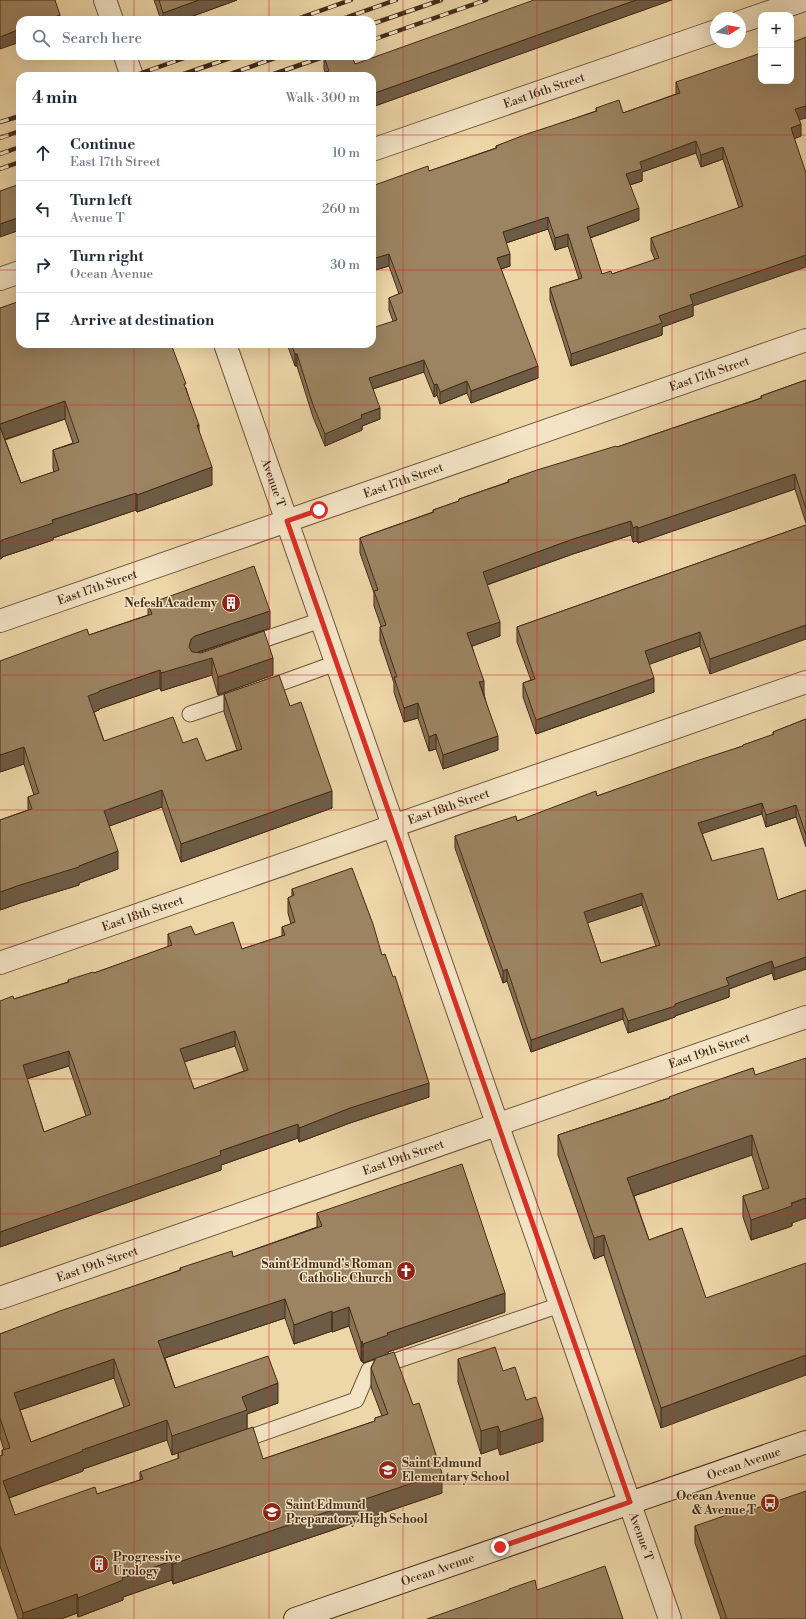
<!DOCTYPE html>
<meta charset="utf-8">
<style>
body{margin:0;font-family:"Libre Bodoni",serif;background:#f6f6f7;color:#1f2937}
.controls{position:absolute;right:12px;top:12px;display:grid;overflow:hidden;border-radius:8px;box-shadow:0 4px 16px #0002}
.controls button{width:36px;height:36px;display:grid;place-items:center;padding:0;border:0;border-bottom:1px solid #e0e1e3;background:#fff;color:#1f2937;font:20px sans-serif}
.compass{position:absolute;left:710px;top:12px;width:36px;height:36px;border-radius:50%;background:#fff;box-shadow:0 4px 16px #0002;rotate:79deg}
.stop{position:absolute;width:12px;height:12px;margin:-9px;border:3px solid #d93025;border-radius:50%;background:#fff}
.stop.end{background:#d93025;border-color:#fff;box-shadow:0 1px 4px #0008}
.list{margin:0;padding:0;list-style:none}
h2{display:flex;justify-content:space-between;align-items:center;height:52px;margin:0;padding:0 16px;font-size:17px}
h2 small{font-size:13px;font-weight:400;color:#747a83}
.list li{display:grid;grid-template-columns:26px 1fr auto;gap:12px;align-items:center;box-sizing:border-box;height:56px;padding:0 16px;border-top:1px solid #e0e1e3}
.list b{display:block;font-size:15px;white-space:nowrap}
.list p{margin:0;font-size:13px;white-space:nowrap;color:#747a83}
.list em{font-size:13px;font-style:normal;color:#747a83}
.icon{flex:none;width:22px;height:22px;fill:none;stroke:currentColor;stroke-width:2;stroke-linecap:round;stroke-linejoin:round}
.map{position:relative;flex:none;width:806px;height:1619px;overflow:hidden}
.search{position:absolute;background:#fff;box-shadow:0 4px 16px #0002;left:16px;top:16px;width:360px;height:44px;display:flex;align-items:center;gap:10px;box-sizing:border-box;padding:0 14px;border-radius:12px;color:#747a83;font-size:15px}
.panel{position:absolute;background:#fff;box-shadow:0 4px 16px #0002;left:16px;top:72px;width:360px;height:276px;border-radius:12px}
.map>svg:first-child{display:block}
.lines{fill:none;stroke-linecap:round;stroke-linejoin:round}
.lane-casing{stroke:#6f563a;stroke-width:17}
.street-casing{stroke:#6f563a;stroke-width:24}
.secondary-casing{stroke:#452b16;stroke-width:24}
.lane{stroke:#f3e4c6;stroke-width:15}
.street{stroke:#f3e4c6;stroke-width:22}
.secondary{stroke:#f3e4c6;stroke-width:22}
.rail-casing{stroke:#452b16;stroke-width:4.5}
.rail{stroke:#f3e4c6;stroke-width:3;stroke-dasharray:9;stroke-linecap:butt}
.wall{fill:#867254;stroke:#452b16;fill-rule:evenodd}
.shaded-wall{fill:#6d5c45;stroke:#452b16}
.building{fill:#9c8462;stroke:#452b16;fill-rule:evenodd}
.route{stroke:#d93025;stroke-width:5}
.grid{fill:none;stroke:#d62828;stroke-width:1;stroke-opacity:0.55}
.labels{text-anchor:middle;stroke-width:3;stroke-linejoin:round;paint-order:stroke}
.street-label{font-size:12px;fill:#452b16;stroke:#f3e4c6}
.poi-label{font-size:12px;font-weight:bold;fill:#452b16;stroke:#f3e4c6;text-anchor:end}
</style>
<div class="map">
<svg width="806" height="1619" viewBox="0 0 806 1619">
<rect width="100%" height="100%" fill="#edd6a8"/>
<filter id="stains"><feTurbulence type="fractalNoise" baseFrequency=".005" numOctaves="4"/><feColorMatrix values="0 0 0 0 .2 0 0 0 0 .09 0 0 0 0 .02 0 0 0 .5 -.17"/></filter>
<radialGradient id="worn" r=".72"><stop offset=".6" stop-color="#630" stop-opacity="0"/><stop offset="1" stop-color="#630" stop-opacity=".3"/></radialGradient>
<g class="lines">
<defs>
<path id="lane" d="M248,645L321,620
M264,689L336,663
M190,714L243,696
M237,1442L356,1400L369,1370L560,1305"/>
<g id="street">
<path d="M105,0L112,20"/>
<path d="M740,22L804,0"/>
<path d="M125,56L132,76"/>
<path id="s1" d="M372,150L716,31"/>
<path d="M0,279L20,272"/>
<path id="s2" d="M225,344L670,1619"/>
<path id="s3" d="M0,621L806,340"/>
<path id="s4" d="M0,963L806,682"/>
<path id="s5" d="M0,1298L806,1017"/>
</g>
<g id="secondary">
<path id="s6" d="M295,1619L806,1442"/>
</g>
</defs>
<use href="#lane" class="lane-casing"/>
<use href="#street" class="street-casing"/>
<use href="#secondary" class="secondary-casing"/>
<use href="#lane" class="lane"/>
<use href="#street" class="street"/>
<use href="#secondary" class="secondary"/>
<defs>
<path id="rail" d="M294,20L351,0
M339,20L396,0
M372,24L441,0
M372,40L486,0
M133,76L190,56
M178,76L236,56
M224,76L281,56
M268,76L326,56
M0,122L20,116
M0,138L20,131
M0,154L20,147
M0,169L20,162"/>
</defs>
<use href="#rail" class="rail-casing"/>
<use href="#rail" class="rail"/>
</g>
<path class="wall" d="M154,0H237L182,20H161Z
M651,7L372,107V76L325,72L324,69V57L355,64Z
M676,82L799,120L801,136L795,138L693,306V316L662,327V335L571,366L550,300V288L579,279L568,246L555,250L548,229L506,243L510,266L501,269L538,378L471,403L467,393L440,404L437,395L434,397L424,372L373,389L380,419L362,426V430L325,446L313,417L297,366H295L287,344H372L393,321L389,310V298L399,294L389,266L372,271V186L429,171L496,148V146L596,111V108L623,113L676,94ZM696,153L701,167L723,159L739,208L651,238V250L655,260L612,274H602L590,238L639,220L630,185L642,181V172Z
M0,308L186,388L199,432L212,485L137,512L136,510L53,538V540L2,557V558L0,559ZM65,419L73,443L53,450V468L54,472L21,483L5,440Z
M806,380V523L795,489L638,543L637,541L633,542L631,535L573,554L487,585L500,636L472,646L498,750L443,769L436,749L429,751L418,718L404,722L394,692V683L380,641V627L381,626L374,606V593L360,553V538L433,512V510L459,501V499L508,482V480L617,447L761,398V396Z
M806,525L710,674L700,646L649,664L654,692L536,734L523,697V683L531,680L517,642V627Z
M148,604L270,628L198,653L273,675L218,695L212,675L161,691L160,688L99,709V710L94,712L104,741L183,743L206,761L237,750L224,712V694L290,706L332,808L181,862L162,807L109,826L118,869L79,883V885L20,903L0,910V820L28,810V797L34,795L24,764L0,772L89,635L148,615Z
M806,719V847L796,817L766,827L762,814L702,833L712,861L778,900L806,890V969L774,980L772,973L729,989V997L675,1016V1017L628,1033L623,1019L531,1052L507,981L503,983L455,848V836L517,821L597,796L743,746V745L773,735V732ZM642,905L656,946L601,963L587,922Z
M292,889L382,955L429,1097L350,1123L299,1142L298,1138L221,1165V1170L0,1247L14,999L68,982V980L94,973L168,947V934L195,935L242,949L282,936V927L291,924L288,913V898L292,896ZM235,1046L244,1071L194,1089L184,1062ZM69,1066L86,1116L44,1132L27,1079Z
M753,1068L792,1223V1226L751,1240L743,1217V1196L763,1190L752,1155L634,1196L649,1240L682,1228L661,1428L604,1255L594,1259L558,1155V1135L669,1098Z
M317,1213L505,1312L388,1352V1354L442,1493L173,1584L172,1580L123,1597V1600L78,1617L77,1613L61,1619H18L0,1566V1456H2V1450H4L0,1437V1334L180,1270V1268L233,1257L317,1227ZM285,1318L294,1344L332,1331V1332L349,1326L361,1361H362L363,1363L375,1359L371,1368V1387L382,1416L375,1418V1421L263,1459L247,1429V1414L278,1403L175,1388L165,1358ZM114,1378L124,1407L31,1442L20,1410ZM167,1440L172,1455L178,1453V1459L140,1472V1480L97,1494L15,1515L9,1498L83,1471V1469Z
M458,1359L503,1371L526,1400L543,1441L500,1455L498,1448L481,1454L458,1382Z
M745,1512L806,1619H721L695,1543V1526Z"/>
<path class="shaded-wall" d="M199,0H237L182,20H163V13Z
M636,0H672L372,107V94Z
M60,15V20H46Z
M20,29V42L0,49V37Z
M806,106V118L795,121V109Z
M801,124V136L791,140V128Z
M696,141V153L642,172V181L626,186V174L640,162Z
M723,147V159L701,167V155Z
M639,208V220L587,239V227Z
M20,217V230L0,237V224Z
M548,217V229L503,244V232Z
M568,234V246L555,250V238Z
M389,254V266L372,271V259Z
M510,254V266L497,270V258Z
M806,255V267L693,306V316L662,327V335L571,366V354L659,316L690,295Z
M295,354H297V366H295Z
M424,360V372L369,390V378Z
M538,366V378L471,403V391Z
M467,381V393L440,404V392Z
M437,384V395L434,397V385Z
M65,401V419L0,441V424Z
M380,408V419L362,426V430L325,446V434L361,415Z
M197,425H199V442Z
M212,467V485L137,512V495Z
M795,474V489L638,543V528Z
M136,493V510L53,538V540L2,557V558L0,559V542L2,540L52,520Z
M631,521V535L573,554L483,586V572L573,539Z
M637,526V541L633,542V528Z
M270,611V628L195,653L212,658V675L161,691V673L189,647L191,639L195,636Z
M500,622V636L467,648V633Z
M806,625V639L710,674V659Z
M700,632V646L645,666V651Z
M273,658V675L218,695V677Z
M160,670V688L99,709V710L88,714V696L99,691Z
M654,678V692L536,734V720Z
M484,681V695L479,682Z
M418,703V718L404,722V708Z
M436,734V749L429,751V737Z
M498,736V750L443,769V755Z
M24,747V764L0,772V755Z
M162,790V807L104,828V811Z
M332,791V808L181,862V844Z
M762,803V814L698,835V823Z
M796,805V817L766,827V815Z
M118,851V869L79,883V885L20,903L0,910V892L20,885L79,866Z
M642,893V905L584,924V912Z
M806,957V969L774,980V968Z
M772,961V973L729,989V997L675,1016V1017L628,1033V1021L675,1004L726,978Z
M507,969V981L503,983V971Z
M623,1008V1019L531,1052V1040Z
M235,1031V1046L180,1063V1049Z
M69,1051V1066L23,1080V1065Z
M429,1083V1097L350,1123L299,1142V1128L350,1108Z
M298,1124V1138L221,1165V1170L0,1247V1232L220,1151Z
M752,1135V1155L627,1198V1178Z
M806,1198V1218L792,1223V1226L751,1240V1220Z
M604,1235V1255L594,1259V1238Z
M505,1293V1312L388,1352V1354L363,1363V1344L387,1333Z
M285,1299V1318L158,1360V1341Z
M349,1307V1326L332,1332V1313Z
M332,1311V1331L294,1344V1325Z
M362,1341V1361H361V1342Z
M806,1355V1375L661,1428V1408Z
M114,1359V1378L14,1412V1393Z
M278,1383V1403L247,1414V1429L172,1455V1436L242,1397Z
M543,1418V1441L500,1455V1432Z
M167,1420V1440L83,1469V1471L3,1500V1481L82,1450Z
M498,1426V1448L481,1454V1431Z
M442,1473V1493L173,1584V1564Z
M172,1561V1580L123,1597V1600L78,1617V1598L122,1578Z
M77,1594V1613L61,1619H23V1613Z"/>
<path class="building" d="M0,0H55L60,15L46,20H20V29L0,37Z
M159,0H199L163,13Z
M534,0H636L372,94V76H314L329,71L324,57L327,56H352L355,64Z
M806,37V106L795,109L801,124L791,128L806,173V255L690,295L693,304L659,316L662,323L571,354L550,288L582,278L568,234L555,238L548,217L503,232L510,254L497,258L538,366L471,391L467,381L440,392L437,384L434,385L424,360L369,378L380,408L361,415L362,418L325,434L313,405L297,354H295L291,344H372V328L397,320L389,298L403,292L389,254L372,259V186L428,166L429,171L497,148L496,146L527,134L597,111L596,108L619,100L623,113L680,93L676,82L761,53V81H791V43ZM696,141L701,155L723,147L743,206L651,238L659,258L612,274L611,271L602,274L587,227L639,208L626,174L642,169L640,162Z
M20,184V217L0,224V191Z
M20,301V344H171L186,384H184L199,425H197L212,467L137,495L136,493L52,520L53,523L2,540V541L0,542V427L21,483L59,470L53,450L79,442L65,401L0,424V308Z
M806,380V509L795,474L638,528L637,526L633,528L631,521L573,539L483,572L500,622L467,633L484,681L479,682L498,736L443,755L436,734L429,737L418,703L404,708L394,677H397L380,627L386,625L374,591L378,590L360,538L434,512L433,510L459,501V499L509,482L508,480L537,470L616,446L617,447L762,398L761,396Z
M806,525V625L710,659L700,632L645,651L654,678L536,720L523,683L535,679L517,627Z
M254,566L270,611L195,636L191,639L189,647L192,652L201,653L264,631L273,658L218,677L212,658L161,673L160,670L99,691V692L88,696L104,741L173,717L183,743L197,738L206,761L242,749L224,694L279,675L290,706L301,702L332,791L181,844L162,790L104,811L118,851L79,866V867L20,885L0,892V820L32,809L28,797L39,793L24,747L0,755V661L87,629L89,635L152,614L148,604Z
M806,719V835L796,805L766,815L762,803L698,823L712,861L763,848L778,900L806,890V957L774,968L772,961L726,978L729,985L675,1004V1006L628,1021L623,1008L531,1040L507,969L503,971L455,836L516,816L517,821L596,791L597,796L696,761L743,746V745L774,734L773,732ZM642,893L660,945L601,963L584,912Z
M352,868L373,924L382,955L385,954L393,977L395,976L429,1083L350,1108L299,1128L298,1124L220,1151L221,1155L0,1232V1001L13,996L14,999L69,982L68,980L93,972L94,973L172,945L168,934L191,926L195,935L233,922L242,949L285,935L282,927L295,922L288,898L294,895L292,889ZM235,1031L248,1070L194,1089L180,1049ZM69,1051L91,1114L44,1132L23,1065Z
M806,1058V1198L791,1203L792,1206L751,1220L743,1196L769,1188L752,1135L627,1178L649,1240L682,1228L706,1298L806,1263V1355L661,1408L604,1235L594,1238L558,1135L670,1098L669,1097L697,1087L753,1068L755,1075Z
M462,1164L505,1293L387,1333L388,1335L363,1344L362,1341L361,1342L349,1307L332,1313V1311L294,1325L285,1299L158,1341L175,1388L268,1356L278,1383L242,1397L247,1410L172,1436L167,1420L82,1450L83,1451L3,1481L15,1515L95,1487L97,1494L143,1479L140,1472L179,1458L178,1453L253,1427L263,1459L375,1421V1418L388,1414L371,1368L376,1358L394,1352L413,1405L419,1403L442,1473L173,1564L172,1561L122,1578L123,1580L78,1598L77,1594L23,1613L0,1546V1456L3,1455L2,1450L10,1448L0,1418V1334L60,1311L181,1270L180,1268L232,1251L233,1257L322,1226L317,1213ZM114,1359L130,1405L31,1442L14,1393Z
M495,1347L503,1371L515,1367L526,1400L536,1397L543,1418L500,1432L498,1426L481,1431L458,1359Z
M806,1491V1619H727L695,1526L744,1509L745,1512Z
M605,1566L623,1619H427L509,1590V1589L535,1580L537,1590Z"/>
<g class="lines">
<path class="route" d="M319,510L287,521L630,1502L500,1547"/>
</g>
<path class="grid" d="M134,0V20M269,0V20M403,0V1619M537,0V1619M672,0V1619M134,56V76M269,56V76M0,135H20M372,135H806M0,270H20M372,270H806M134,344V1619M269,344V1619M0,405H806M0,540H806M0,675H806M0,810H806M0,944H806M0,1079H806M0,1214H806M0,1349H806M0,1484H806"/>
<defs>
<symbol id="building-disc" viewBox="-11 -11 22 22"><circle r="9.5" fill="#8f2418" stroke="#f3e4c6"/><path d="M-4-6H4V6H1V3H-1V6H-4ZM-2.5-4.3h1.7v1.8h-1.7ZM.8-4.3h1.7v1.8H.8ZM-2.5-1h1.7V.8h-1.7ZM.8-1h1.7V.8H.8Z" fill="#fff"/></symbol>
<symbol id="church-disc" viewBox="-11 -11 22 22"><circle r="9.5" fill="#8f2418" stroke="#f3e4c6"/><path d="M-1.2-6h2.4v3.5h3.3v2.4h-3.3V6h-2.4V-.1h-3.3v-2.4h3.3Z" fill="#fff"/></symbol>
<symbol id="school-disc" viewBox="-11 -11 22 22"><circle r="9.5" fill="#8f2418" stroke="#f3e4c6"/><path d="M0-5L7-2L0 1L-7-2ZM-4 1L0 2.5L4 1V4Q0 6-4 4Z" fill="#fff"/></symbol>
<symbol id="bus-disc" viewBox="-11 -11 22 22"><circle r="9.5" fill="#8f2418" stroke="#f3e4c6"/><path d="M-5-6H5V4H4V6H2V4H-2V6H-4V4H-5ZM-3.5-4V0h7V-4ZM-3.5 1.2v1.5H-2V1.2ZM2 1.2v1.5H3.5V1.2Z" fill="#fff"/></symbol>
</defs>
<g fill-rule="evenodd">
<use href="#building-disc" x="220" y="592" width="22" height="22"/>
<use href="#church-disc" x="395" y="1260" width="22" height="22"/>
<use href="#school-disc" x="377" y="1459" width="22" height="22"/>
<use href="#bus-disc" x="759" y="1492" width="22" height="22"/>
<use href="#school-disc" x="261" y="1501" width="22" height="22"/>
<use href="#building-disc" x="88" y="1553" width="22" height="22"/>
</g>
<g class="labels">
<g class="street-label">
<text dy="4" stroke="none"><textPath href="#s1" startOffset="182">East 16th Street</textPath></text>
<text dy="4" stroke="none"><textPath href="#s3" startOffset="751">East 17th Street</textPath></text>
<text dy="4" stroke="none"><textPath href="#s3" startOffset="427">East 17th Street</textPath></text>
<text dy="4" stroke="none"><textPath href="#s2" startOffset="147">Avenue T</textPath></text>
<text dy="4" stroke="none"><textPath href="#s3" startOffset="103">East 17th Street</textPath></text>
<text dy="4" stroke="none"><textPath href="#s4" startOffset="475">East 18th Street</textPath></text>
<text dy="4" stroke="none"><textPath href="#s4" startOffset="151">East 18th Street</textPath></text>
<text dy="4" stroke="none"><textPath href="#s5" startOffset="751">East 19th Street</textPath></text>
<text dy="4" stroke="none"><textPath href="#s5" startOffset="427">East 19th Street</textPath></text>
<text dy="4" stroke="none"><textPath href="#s5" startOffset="103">East 19th Street</textPath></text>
<text dy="4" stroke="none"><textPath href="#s6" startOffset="475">Ocean Avenue</textPath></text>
<text dy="4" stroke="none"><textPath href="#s2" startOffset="1263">Avenue T</textPath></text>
<text dy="4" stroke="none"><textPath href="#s6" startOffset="151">Ocean Avenue</textPath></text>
</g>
<g class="poi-label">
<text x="217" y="607">Nefesh Academy</text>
<text x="392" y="1268">Saint Edmund's Roman<tspan x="392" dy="14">Catholic Church</tspan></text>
<text x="402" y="1467" text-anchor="start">Saint Edmund<tspan x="402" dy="14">Elementary School</tspan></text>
<text x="756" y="1500">Ocean Avenue<tspan x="756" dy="14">&amp; Avenue T</tspan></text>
<text x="286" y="1509" text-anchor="start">Saint Edmund<tspan x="286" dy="14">Preparatory High School</tspan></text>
<text x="113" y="1561" text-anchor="start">Progressive<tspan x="113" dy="14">Urology</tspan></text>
</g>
</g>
<rect width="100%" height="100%" filter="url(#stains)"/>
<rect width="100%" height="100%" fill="url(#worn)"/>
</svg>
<div class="controls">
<button>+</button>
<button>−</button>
</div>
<svg class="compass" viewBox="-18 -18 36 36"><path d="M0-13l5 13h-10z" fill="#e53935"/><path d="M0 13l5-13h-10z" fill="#747a83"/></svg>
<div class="stop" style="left:319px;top:510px"></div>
<div class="stop end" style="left:500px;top:1547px"></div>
<div class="search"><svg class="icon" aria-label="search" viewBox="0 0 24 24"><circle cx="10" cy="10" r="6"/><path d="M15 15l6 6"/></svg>Search here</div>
<section class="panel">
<h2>4 min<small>Walk · 300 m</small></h2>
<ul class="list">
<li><svg class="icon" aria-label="ahead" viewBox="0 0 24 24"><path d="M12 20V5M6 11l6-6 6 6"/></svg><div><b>Continue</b><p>East 17th Street</p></div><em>10 m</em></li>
<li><svg class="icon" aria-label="left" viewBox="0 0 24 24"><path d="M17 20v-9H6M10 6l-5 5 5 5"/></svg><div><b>Turn left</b><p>Avenue T</p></div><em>260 m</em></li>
<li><svg class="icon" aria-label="right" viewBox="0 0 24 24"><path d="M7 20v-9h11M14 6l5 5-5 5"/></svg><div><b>Turn right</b><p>Ocean Avenue</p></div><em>30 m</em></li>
<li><svg class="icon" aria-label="arrive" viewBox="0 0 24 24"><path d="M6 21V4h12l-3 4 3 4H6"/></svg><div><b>Arrive at destination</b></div></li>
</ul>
</section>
</div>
